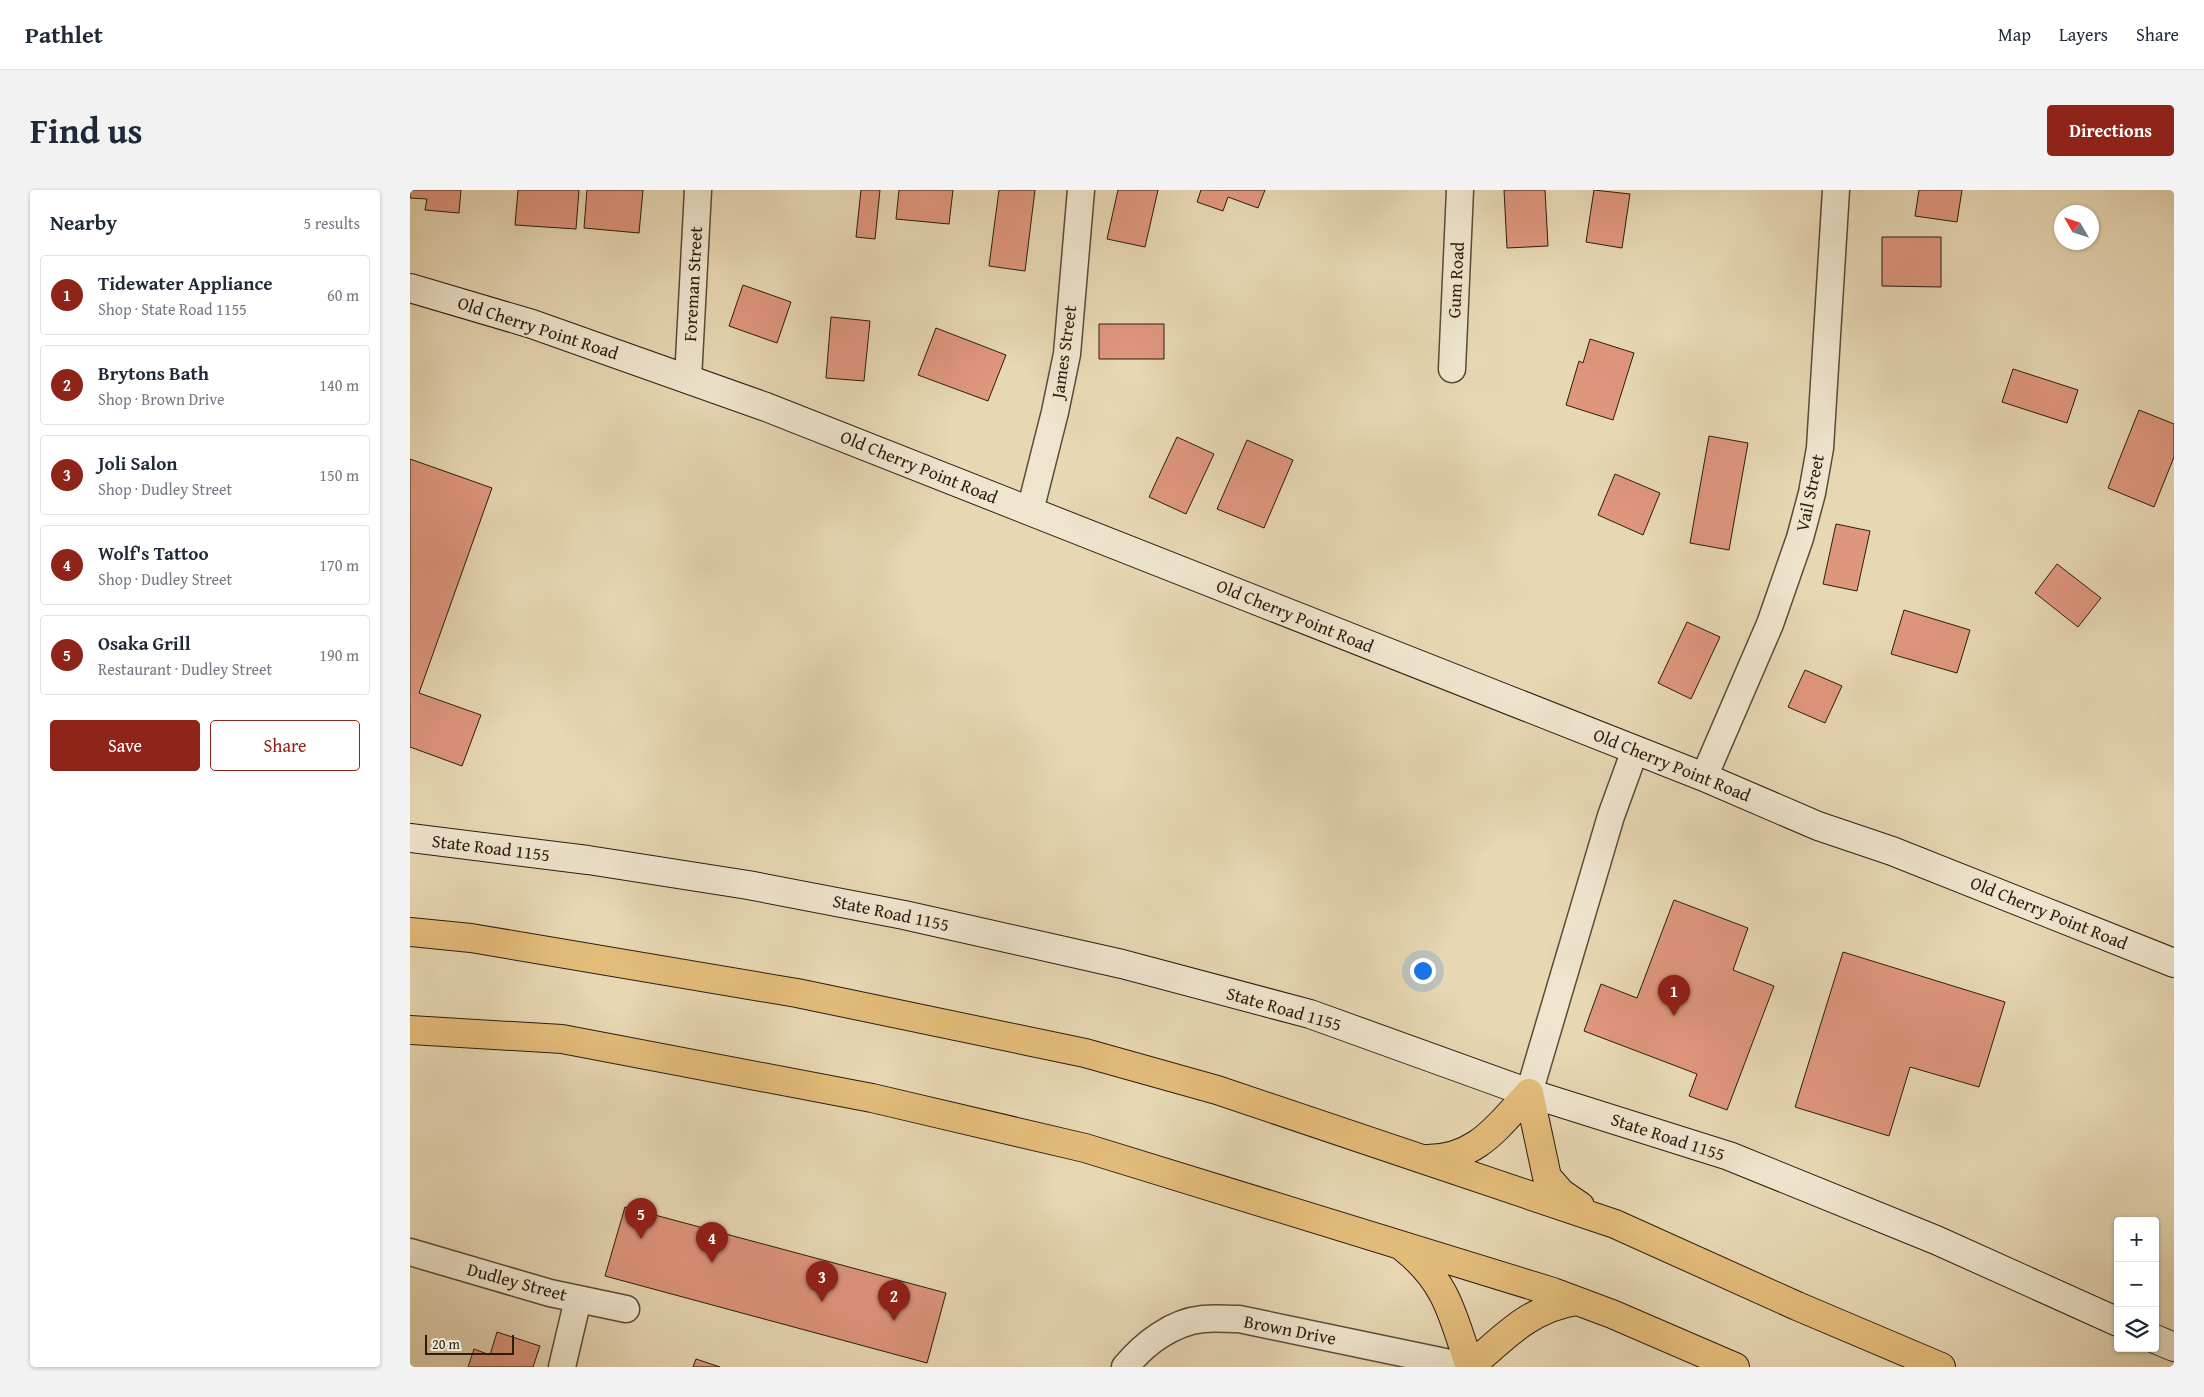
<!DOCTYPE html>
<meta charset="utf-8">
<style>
body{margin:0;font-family:"Gentium Book Plus",serif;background:#f2f2f3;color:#1f2937}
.controls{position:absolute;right:15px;bottom:15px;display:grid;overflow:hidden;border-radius:5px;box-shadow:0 1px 4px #0004}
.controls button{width:45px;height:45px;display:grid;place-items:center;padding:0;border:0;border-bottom:1px solid #e0e1e3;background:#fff;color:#1f2937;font:25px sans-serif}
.compass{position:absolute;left:1644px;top:15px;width:45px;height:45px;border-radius:50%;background:#fff;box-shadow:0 1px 4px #0004;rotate:309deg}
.scale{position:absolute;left:15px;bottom:12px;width:89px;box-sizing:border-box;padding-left:5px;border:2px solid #2a1c0e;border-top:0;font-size:14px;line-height:18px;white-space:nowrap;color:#2a1c0e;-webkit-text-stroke:4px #efe5ce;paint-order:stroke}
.you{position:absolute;left:1012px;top:780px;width:18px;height:18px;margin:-12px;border:4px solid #fff;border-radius:50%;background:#1a73e8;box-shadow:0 0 0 8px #1a73e833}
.badge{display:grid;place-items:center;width:32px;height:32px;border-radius:50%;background:#8f2418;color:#fff;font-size:16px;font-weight:700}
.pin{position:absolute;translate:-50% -41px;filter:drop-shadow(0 1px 2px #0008)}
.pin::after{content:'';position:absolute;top:26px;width:18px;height:15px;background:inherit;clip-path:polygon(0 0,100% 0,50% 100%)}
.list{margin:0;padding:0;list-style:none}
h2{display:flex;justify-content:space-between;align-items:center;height:65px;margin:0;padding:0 20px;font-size:21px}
h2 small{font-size:16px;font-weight:400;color:#747a83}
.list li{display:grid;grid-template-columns:32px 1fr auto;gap:15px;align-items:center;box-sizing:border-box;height:80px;margin:0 10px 10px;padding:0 10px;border:1px solid #e0e1e3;border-radius:5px}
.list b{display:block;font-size:19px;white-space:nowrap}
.list p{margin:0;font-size:16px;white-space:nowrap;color:#747a83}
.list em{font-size:16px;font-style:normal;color:#747a83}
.actions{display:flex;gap:10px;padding:15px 20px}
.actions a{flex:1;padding:11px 0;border:1px solid #8f2418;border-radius:5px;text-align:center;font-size:18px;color:#8f2418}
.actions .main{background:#8f2418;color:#fff}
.icon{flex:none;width:28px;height:28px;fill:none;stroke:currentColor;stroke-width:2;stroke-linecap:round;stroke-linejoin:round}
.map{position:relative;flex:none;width:1764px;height:1177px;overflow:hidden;border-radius:5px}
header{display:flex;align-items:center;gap:30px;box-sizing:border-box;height:70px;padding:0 25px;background:#fff;border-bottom:1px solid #e0e1e3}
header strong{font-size:24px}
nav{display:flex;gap:28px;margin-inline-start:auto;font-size:18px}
.intro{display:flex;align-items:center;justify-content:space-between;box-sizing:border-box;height:120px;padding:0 30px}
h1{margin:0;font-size:35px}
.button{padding:12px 22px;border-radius:5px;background:#8f2418;color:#fff;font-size:18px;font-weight:700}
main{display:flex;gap:30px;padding:0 30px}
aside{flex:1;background:#fff;border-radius:5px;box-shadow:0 1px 4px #0004}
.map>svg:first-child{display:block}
.building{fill:#de967d;stroke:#2a1c0e}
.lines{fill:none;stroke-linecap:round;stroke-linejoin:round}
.street-casing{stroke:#594b37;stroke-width:29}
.secondary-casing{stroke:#2a1c0e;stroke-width:30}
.highway-casing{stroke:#2a1c0e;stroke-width:30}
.street{stroke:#efe5ce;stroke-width:26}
.secondary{stroke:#efe5ce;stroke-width:28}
.highway{stroke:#e4bc7a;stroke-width:28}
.labels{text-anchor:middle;stroke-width:4;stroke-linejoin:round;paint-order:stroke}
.street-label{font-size:18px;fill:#2a1c0e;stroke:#efe5ce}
</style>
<header>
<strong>Pathlet</strong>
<nav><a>Map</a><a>Layers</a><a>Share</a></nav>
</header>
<div class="intro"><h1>Find us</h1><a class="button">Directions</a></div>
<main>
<aside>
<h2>Nearby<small>5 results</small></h2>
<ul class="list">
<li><span class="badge">1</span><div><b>Tidewater Appliance</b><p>Shop · State Road 1155</p></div><em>60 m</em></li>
<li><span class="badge">2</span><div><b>Brytons Bath</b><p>Shop · Brown Drive</p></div><em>140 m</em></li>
<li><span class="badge">3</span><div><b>Joli Salon</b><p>Shop · Dudley Street</p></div><em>150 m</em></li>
<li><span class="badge">4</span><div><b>Wolf's Tattoo</b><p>Shop · Dudley Street</p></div><em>170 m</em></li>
<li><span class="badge">5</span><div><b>Osaka Grill</b><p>Restaurant · Dudley Street</p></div><em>190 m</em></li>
</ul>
<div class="actions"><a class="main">Save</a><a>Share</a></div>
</aside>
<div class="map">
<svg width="1764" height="1177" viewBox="0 0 1764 1177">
<rect width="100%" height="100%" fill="#e7d7b3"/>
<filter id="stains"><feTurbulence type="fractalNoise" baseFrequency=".004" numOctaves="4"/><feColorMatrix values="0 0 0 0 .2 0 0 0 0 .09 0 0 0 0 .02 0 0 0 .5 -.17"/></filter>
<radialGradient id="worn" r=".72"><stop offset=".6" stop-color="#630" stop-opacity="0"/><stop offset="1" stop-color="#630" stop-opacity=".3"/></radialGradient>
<path class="building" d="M0,0H51L49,23L15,20L17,9L0,8Z
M108,0H169L166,39L105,35Z
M177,0H233L229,43L174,38Z
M451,0H470L465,49L446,47Z
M489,0H543L539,34L486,29Z
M589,0H625L615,81L579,76Z
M708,0H748L735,57L697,49Z
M791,0H855L848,18L818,7L813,21L787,12Z
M1094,0H1135L1138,56L1097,58Z
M1184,0L1220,4L1212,58L1176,52Z
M1509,0H1552L1547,32L1505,26Z
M1472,47H1531V97L1472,96Z
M333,95L381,112L367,153L319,136Z
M421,127L460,131L454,191L416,188Z
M689,134H754V169H689Z
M526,138L596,165L578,211L508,185Z
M1180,149L1224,163L1203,230L1156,215L1169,171L1173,173Z
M1603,179L1668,200L1657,233L1592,212Z
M1729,220L1764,234V267L1744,317L1698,298Z
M1299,246L1338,253L1319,360L1280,353Z
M767,247L804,264L776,324L739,307Z
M837,250L883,270L854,338L807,319Z
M0,269L82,298L9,503L71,525L52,576L0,557Z
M1205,284L1250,303L1233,345L1188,325Z
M1426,334L1460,341L1447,401L1413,394Z
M1647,374L1691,408L1668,437L1625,403Z
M1494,420L1560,440L1547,483L1481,464Z
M1277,432L1310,447L1281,509L1248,493Z
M1395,480L1432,496L1415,533L1378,517Z
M1264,710L1338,738L1323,780L1364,796L1317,920L1279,906L1287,884L1174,841L1191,794L1227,808Z
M1433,762L1595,812L1569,897L1500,877L1479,946L1385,917Z
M215,1017L536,1103L517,1173L195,1086Z
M87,1142L130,1156L123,1177H58L64,1159L80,1165Z
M286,1169L310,1177H283Z"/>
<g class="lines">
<defs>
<path id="street" d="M1042,179L1050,0
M278,189L288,0
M620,321L645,222L657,164L671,0
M1294,587L1360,434L1390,348L1402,303L1410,258L1426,0
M1119,903L1201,626L1225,560
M0,1062L140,1103L216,1119
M152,1177L168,1109
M715,1177C734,1154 762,1132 793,1129C805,1128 817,1129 829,1129L1059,1177"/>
<path id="secondary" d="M0,98L122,134L356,217L1294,587L1408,636L1482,661L1764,773
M0,648L178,670L338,695L494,725L712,774L900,824L1119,903L1319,966L1526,1050L1708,1132
M1745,1149L1764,1157"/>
<path id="highway" d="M0,742L61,748L387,803L675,863L807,900L1205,1034L1387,1116L1531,1177
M0,840L152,849L462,908L675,958L1143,1102L1202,1124L1325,1177
M1119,903L1137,987L1151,1003L1170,1016
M1015,969C1066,970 1088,936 1119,903
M994,1058C1038,1093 1043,1127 1060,1177
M1060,1177C1094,1147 1120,1118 1167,1111"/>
</defs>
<use href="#street" class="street-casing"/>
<use href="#secondary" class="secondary-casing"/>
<use href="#highway" class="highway-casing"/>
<use href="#street" class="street"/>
<use href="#secondary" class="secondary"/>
<use href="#highway" class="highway"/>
</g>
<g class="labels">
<g class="street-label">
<text transform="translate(1046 90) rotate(-87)" y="6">Gum Road</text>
<text transform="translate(283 94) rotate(-87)" y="6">Foreman Street</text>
<text transform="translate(128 138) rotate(18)" y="6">Old Cherry Point Road</text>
<text transform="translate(654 162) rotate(-82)" y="6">James Street</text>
<text transform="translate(509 277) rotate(22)" y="6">Old Cherry Point Road</text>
<text transform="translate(1400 303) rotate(-78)" y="6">Vail Street</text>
<text transform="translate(885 426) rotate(22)" y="6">Old Cherry Point Road</text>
<text transform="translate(1262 575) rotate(22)" y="6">Old Cherry Point Road</text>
<text transform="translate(81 658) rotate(7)" y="6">State Road 1155</text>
<text transform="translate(481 723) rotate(12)" y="6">State Road 1155</text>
<text transform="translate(1639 723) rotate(22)" y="6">Old Cherry Point Road</text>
<text transform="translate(874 819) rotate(16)" y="6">State Road 1155</text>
<text transform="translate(1258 947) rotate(18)" y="6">State Road 1155</text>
<text transform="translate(107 1092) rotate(15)" y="6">Dudley Street</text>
<text transform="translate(880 1140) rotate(11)" y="6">Brown Drive</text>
</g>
</g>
<rect width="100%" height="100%" filter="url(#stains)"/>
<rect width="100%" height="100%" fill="url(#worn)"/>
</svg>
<div class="controls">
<button>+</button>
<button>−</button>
<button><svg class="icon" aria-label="layers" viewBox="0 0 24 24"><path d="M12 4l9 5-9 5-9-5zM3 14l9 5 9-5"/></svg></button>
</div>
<svg class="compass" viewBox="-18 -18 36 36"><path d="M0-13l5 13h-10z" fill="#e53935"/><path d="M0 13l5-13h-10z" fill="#747a83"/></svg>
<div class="scale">20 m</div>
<div class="you"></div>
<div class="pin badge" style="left:1264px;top:826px">1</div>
<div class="pin badge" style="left:484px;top:1131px">2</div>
<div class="pin badge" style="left:412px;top:1112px">3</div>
<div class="pin badge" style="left:302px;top:1073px">4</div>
<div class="pin badge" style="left:231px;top:1049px">5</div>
</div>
</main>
